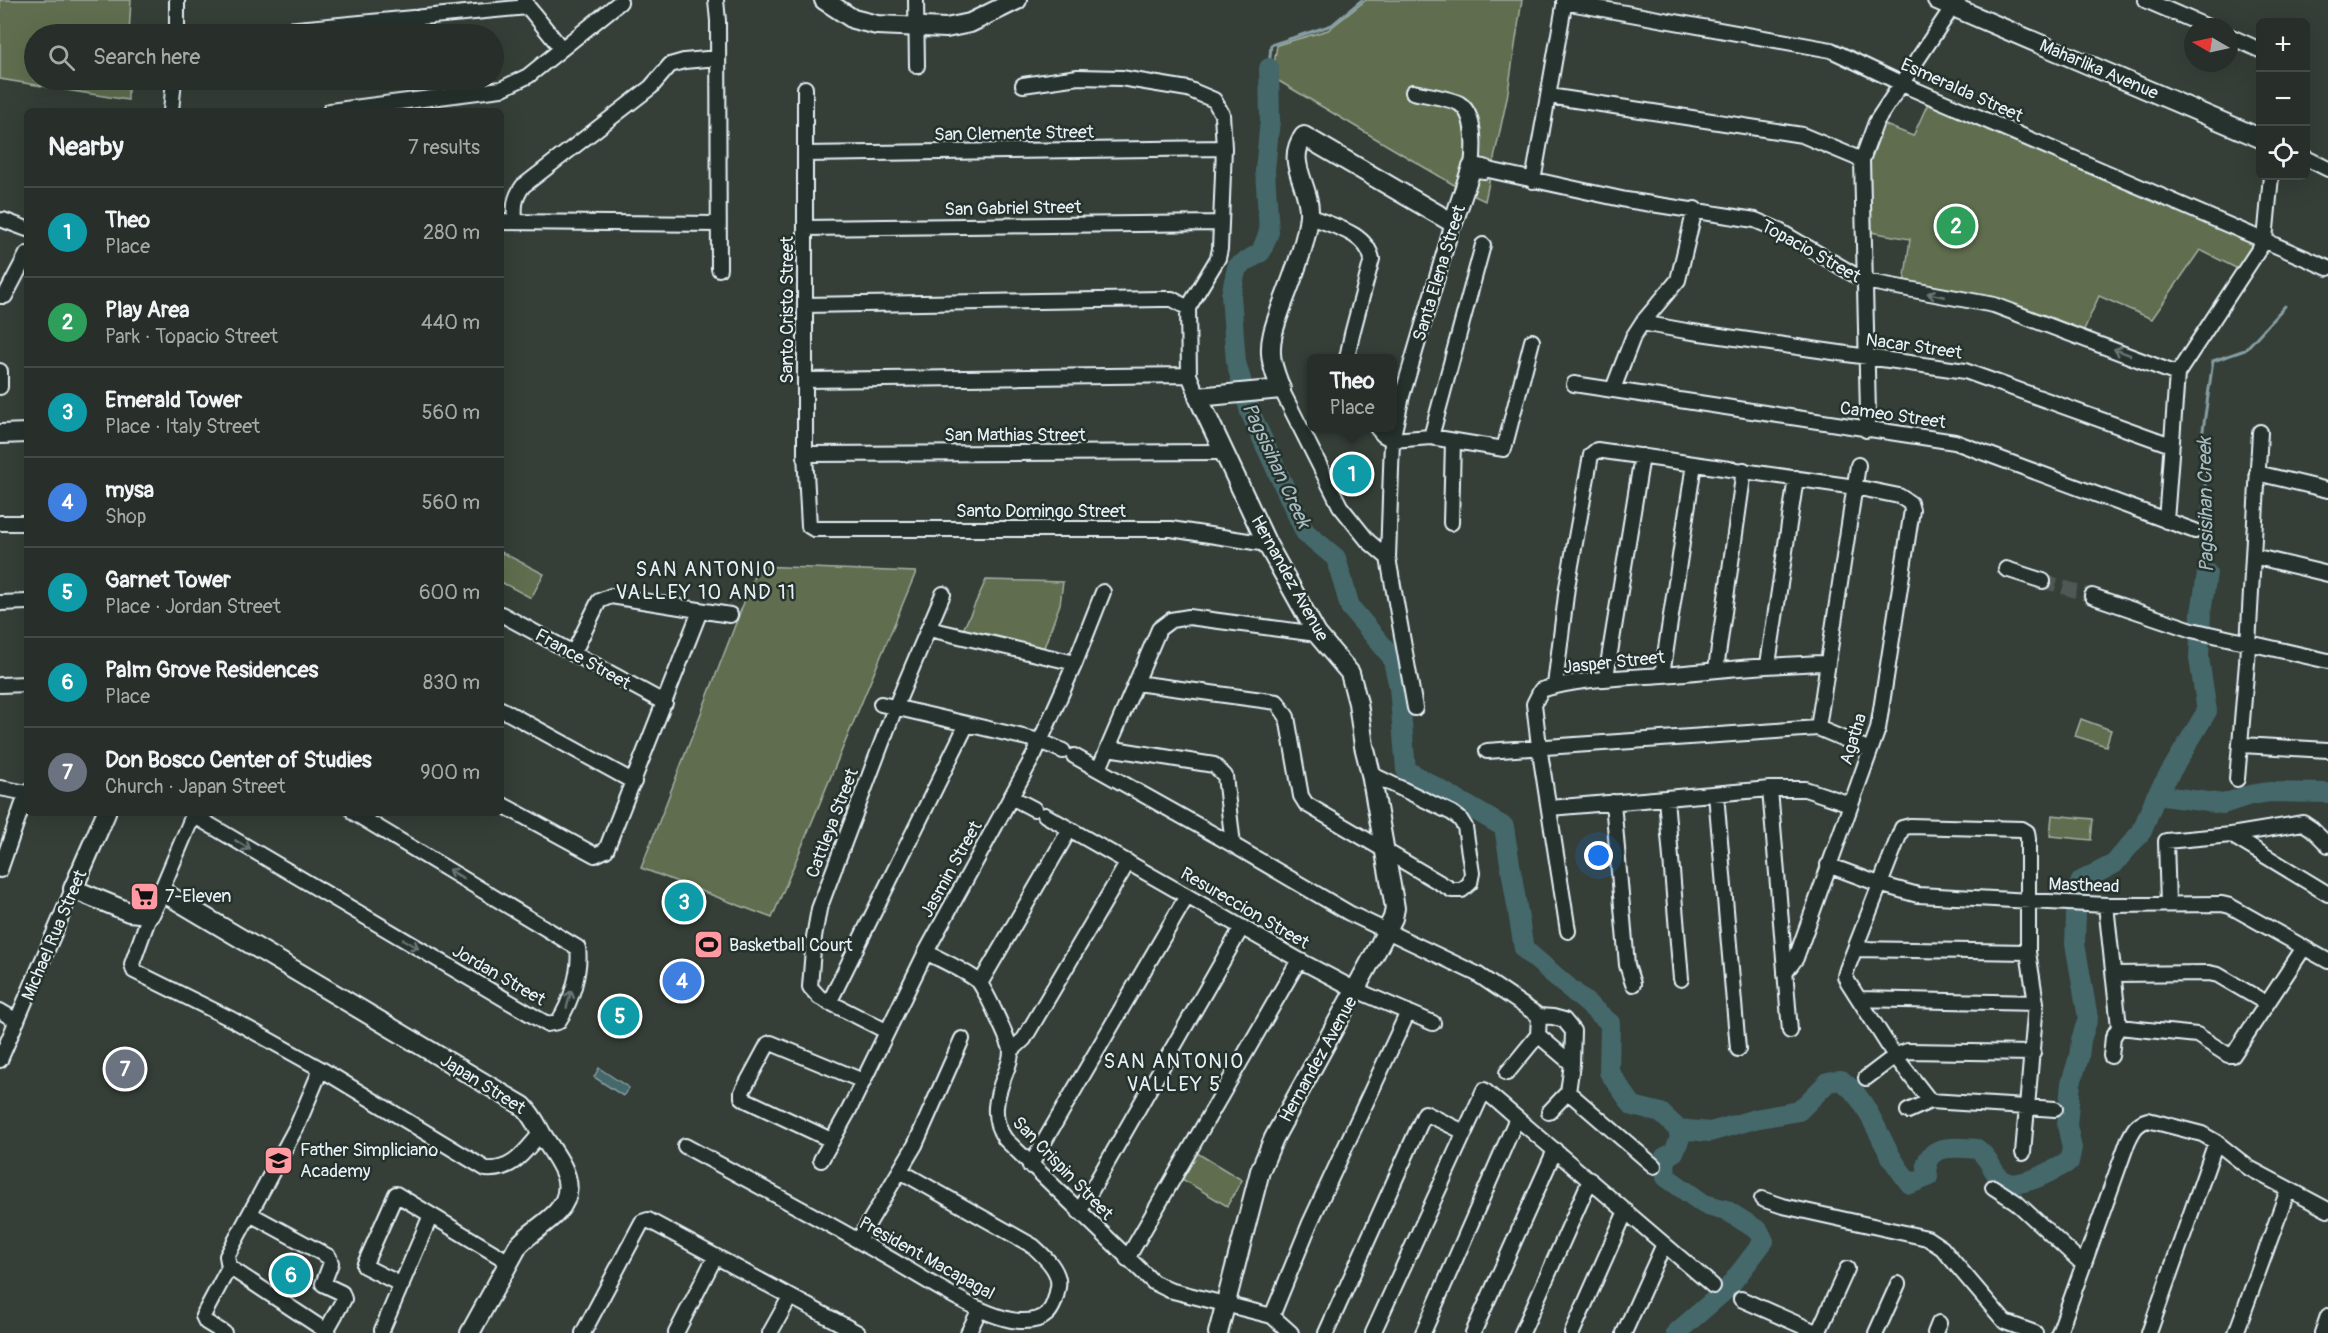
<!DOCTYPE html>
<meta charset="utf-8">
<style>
body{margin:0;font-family:Pangolin,sans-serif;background:#343a35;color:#f1f3f6}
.controls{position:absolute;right:18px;top:18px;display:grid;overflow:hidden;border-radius:9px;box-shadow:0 6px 24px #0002}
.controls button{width:54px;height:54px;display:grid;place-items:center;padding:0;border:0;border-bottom:2px solid #444a46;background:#282e29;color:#f1f3f6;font:30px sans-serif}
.compass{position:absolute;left:2184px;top:18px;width:54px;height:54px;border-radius:50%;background:#282e29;box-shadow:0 6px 24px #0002;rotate:279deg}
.you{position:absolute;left:1599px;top:856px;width:21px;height:21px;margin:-15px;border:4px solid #fff;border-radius:50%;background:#1a73e8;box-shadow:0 0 0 9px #1a73e833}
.badge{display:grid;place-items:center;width:39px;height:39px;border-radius:50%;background:#ea580c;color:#fff;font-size:20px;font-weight:700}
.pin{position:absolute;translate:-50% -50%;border:3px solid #fff;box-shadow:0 2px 6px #0006}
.popup{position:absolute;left:1307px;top:354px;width:90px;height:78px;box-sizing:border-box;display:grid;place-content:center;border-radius:9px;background:#282e29;filter:drop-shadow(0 2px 4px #0005);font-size:20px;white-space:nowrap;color:#a5a8a8}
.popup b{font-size:22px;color:#f1f3f6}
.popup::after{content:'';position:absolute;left:50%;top:100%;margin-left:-12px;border:12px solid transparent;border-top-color:#282e29}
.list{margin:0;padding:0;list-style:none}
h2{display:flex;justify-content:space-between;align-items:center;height:78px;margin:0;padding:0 24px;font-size:26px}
h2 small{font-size:20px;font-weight:400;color:#a5a8a8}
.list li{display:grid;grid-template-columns:39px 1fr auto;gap:18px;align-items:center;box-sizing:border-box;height:90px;padding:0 24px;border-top:2px solid #444a46}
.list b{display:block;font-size:22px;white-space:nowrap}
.list p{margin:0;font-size:20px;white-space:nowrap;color:#a5a8a8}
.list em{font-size:20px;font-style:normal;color:#a5a8a8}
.icon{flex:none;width:33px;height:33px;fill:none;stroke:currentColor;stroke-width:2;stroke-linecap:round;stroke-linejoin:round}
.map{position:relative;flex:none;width:2328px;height:1333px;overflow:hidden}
.search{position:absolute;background:#282e29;box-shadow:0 6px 24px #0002;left:24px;top:24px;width:480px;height:66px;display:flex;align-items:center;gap:15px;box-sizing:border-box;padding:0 21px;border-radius:33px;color:#a5a8a8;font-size:22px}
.panel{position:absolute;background:#282e29;box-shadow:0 6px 24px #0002;left:24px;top:108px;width:480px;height:708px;border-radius:9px}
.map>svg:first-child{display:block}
.green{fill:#606e50;stroke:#a4b0a4;stroke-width:1.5}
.water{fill:#44676b;stroke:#869ea3;stroke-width:1.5}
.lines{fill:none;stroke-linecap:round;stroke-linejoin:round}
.stream{stroke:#869ea3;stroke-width:3}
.river{stroke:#44676b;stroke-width:20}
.street-tunnel{stroke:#505954;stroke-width:14;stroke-dasharray:14 7;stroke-linecap:butt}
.street-casing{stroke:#e8f1f8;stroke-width:18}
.secondary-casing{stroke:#e8f1f8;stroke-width:22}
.street{stroke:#26332d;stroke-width:14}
.secondary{stroke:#26332d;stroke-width:18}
.oneway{stroke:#6a7674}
.labels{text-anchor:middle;stroke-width:5;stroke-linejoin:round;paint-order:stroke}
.street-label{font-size:18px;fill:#e8f1f8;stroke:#26332d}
.poi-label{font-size:18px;fill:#e8f1f8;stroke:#26332d;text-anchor:start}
.water-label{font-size:20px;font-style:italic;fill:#a6bac0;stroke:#26332d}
.neighbourhood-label{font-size:20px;letter-spacing:1.5px;fill:#e8f1f8;stroke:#26332d}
</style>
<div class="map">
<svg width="2328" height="1333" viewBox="0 0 2328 1333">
<rect width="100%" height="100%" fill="#353e37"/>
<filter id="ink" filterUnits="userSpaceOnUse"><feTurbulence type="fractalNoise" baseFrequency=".0167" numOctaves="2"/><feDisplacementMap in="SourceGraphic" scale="12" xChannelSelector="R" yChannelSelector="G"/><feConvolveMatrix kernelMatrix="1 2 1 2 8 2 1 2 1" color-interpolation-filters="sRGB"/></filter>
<g filter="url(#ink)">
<path class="green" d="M0,0H131L129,34H34V80H128V100L0,79Z
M1366,0H1522L1507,98L1485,201L1466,192L1272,77L1277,45L1328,30Z
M1929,101L2255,244L2240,270L2200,250L2152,319L2099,296L2083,332L1904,284L1910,239L1871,232L1868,161L1883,124L1913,136Z
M501,552L544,574L531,598L501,582Z
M758,566L916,572L772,918L641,868Z
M986,580L1063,582L1060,604L1043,650L963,630Z
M2081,719L2111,730L2106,746L2075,736Z
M2052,815L2093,819L2091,840L2050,836Z
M1197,1153L1242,1180L1227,1206L1182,1179Z"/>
<path class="water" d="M599,1068L629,1088L623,1096L594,1077Z"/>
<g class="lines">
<path class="stream" d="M1269,68L1271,45L1332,25L1362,0
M2207,573L2209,553L2203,516L2206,477L2200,451L2213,361L2245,350L2285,306"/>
<path class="river" d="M1269,68L1270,120L1265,170L1269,232L1261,252L1237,267L1231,295L1236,362L1250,412L1305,532L1336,558L1350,607L1392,657L1399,687L1406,770L1504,827L1524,949L1610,1023L1609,1072L1633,1106L1661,1113L1678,1129L1680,1138L1674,1152L1665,1157L1666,1177L1704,1204L1726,1210L1759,1231L1764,1241L1728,1288L1676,1333
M2155,798L2163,796L2223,804L2250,795L2270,792L2328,793
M2076,896L2081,881L2114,864L2142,831L2155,798L2207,711L2199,658L2201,613L2207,573
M1678,1129L1710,1132L1755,1119L1799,1111L1828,1082L1841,1080C1867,1098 1877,1134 1893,1160C1898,1168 1904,1176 1910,1184L1928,1177C1928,1173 1926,1166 1927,1162C1934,1143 1963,1148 1977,1149C1991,1159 1990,1169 2000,1178C2015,1194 2053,1170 2069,1162L2072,1148L2067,1125L2071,1083L2079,1057L2081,1040L2088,1018L2075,944L2076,914"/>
<path class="street-tunnel" d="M2043,581L2092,596"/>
<defs>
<path id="street" d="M525,0L528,7L561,48
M716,0L718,21L719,269
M916,0L917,66
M2145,0L2208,27
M1564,2L1831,50L1911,88L2328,268
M177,34V0
M244,34L528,7
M2229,36L2260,50
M1023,85L1078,77L1121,78L1188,89L1214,100L1222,114L1224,148L1220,249L1218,258L1188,308L1189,375L1198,397
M805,88V454L809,526L814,529H1171L1267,544
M1413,92C1425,95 1451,98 1460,104C1476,115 1474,150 1472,167
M1549,96L1802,135L1862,160
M171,111L174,80
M330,111L501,89L528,76L620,2
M805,154L1224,148
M2306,158L2328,169
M1484,169L1626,200L1755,220L1776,229L1865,281L1994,305L2177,374
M1533,181L1565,0
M1309,216C1332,226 1366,232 1372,259L1352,334L1347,358
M3,220L27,229
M501,222L718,224
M515,222C514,207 514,198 523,186L651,87L670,65L684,61L718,58
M805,228L1221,223
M0,296H5L27,254
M805,305L1160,299H1172L1188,308
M1642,323L1686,331L1965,371L2171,445
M0,371V387
M805,380L1189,375
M1574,384L1955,442L2195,531
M1281,389L1340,506L1368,541L1388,558
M1613,389L1633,337L1642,323L1678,280L1695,209
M1377,428L1383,435L1392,440L1431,437L1504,449L1532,341
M1866,430L1868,413L1862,160L1876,122L1957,0
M1431,437L1483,245
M805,454L1225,452
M2257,473L2328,490
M2166,521L2177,374L2265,240L2271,176
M0,523H27
M1451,523L1453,441
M2253,556L2328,574
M2006,569L2043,581
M2092,596L2192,630L2328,661
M0,603L27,602
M501,614L665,703
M929,629L1075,663
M573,654L599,601L611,596L730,615
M1768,664L1796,478
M1716,669L1744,470
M1662,675L1694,464
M1606,677L1642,456
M1136,683L1277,702L1287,717L1301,796L1306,804L1452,890H1462L1470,883L1472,873L1465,827L1460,819L1452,813L1371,774
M0,685L27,684
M1555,685L1567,587L1591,455L1597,450L1855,487L1899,496L1910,503L1912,510L1878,729L1796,958L1785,973
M881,704L1040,741L1063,751
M1415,708L1388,558L1392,440L1402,396L1453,223
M501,709L634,782
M1818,728L1858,465
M2241,745L2328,750
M1108,748L1214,765L1225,776L1233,845
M1487,751L1818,728L1870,750
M1074,756L1233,845L1349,913L1477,974L1539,1016L1553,1017L1564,1020L1573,1031L1572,1064L1568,1092L1654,1166
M1099,769L1159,629L1171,620L1189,617L1317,634
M2237,779L2247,663L2260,432
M0,788L27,793
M1770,789L1790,1031
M1716,794L1738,1049
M1011,797L1034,809
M1666,798L1681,979
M1613,802L1627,965L1633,984
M501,804L595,855L606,850L700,611
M1550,808L1770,789H1805L1850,804
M193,815L547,1024L558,1022C571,1003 581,971 578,948L354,813
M1045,815L1299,960L1356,990L1433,1023
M2231,835L2303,823L2312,829L2328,845
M1828,865L1879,884L1918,895L2106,905L2222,904L2230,906L2328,961
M0,870L27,792
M161,891L194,813
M2168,904L2166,841L2231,835L2328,894
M2106,905L2119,1027L2113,1037L2111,1056
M150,914L132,964L134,971L233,1020L321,1069L486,1169C513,1171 524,1152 541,1133
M1568,931L1539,746L1534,704L1541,690C1581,678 1622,678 1663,675C1718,670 1773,664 1828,663
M1855,949L2028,952
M926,952C943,961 962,969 978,981C983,984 1011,1045 1011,1051C1011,1059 1008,1067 1005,1074C996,1097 990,1118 1005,1139L1153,1282L1169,1290L1272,1316L1291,1333
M2115,974L2209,973L2218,975L2266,1003
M981,982L1070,829
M1860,999L2036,1003
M829,1003L967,724
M0,1011L17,1021
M2119,1027L2197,1035L2228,1055H2233L2303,949
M886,1031L819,997L810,987L814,937L819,909L895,708L943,594
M1538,1035L1572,1064
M1011,1051L1024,1039L1128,862
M0,1060L73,889
M1507,1073L1538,1035L1539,1016
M1866,1078L1895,1056L1907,1051L2033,1053
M1930,1101L1895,1056L1848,982L1845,976L1847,969L1902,828L1910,826L2022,829L2027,832L2028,839V952L2036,1003L2023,1153
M1908,1111L1930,1101L2055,1109
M1549,1112L1568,1092
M831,1140L746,1100L742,1097V1092L768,1044L771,1043L863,1081
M685,1146C752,1182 819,1218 885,1256C919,1275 983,1319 1020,1321C1046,1322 1054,1312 1058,1287C1061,1271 1044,1256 1033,1246L900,1171
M821,1160L849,1110L926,952L1034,755L1075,663L1103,592
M1030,1166L1187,896
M1993,1187L2016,1202L2083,1264
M1762,1199L1783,1206L1927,1238L1942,1248L2005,1322L2035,1333
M1079,1212L1242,927
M250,1214L329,1257L331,1263L323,1284L342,1293L344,1299L326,1331
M858,1241L915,1145L962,1039
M1127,1259L1299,960
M229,1267L329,1333
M402,1285L364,1266L396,1194L509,1262
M1741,1299L1818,1333L1847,1269
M1272,1316L1310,1223L1408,1012
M382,1330L431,1215
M224,1333L206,1322L203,1316L229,1267L227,1256L298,1124L321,1069
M583,1333L642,1222L648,1220L858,1333
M676,1333L715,1257
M770,1333L790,1297
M968,1333L980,1309
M1326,1333L1425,1113L1464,1132
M1373,1333L1484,1090L1713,1286
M1423,1333L1517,1118
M1473,1333L1555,1150
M1522,1333L1590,1180
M1572,1333L1626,1211
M1624,1333L1664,1244
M1876,1333L1898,1284
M1935,1333L1939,1323
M2059,1333L2128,1141C2133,1131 2136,1123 2148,1120L2202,1134L2216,1142L2249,1168L2328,1210
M2149,1333L2216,1142
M2236,1333L2288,1190
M2322,1333L2328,1316"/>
<path id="secondary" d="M824,0L853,19L877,25L946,28L970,23L1017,0
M1937,0L2260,138
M0,434L27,433
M106,813L73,889L129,912L150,914L161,891L523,1106C532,1115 535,1122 541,1133C555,1157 583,1184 557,1212C545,1225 529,1233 518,1246L470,1333
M1218,1333L1260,1171L1274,1138L1379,946L1393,918L1395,908L1371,774L1364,746L1358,703L1350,673L1317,634L1267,544L1198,397L1281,389C1277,378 1271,365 1271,353C1270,337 1276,323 1281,308C1291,281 1307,243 1309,215C1311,186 1284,162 1304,136L1453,223L1472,167L1484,169"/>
</defs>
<use href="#street" class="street-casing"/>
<use href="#secondary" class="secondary-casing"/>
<use href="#street" class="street"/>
<use href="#secondary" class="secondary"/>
</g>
<defs><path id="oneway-shaft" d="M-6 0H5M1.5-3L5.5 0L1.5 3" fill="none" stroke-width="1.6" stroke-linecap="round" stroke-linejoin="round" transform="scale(1.5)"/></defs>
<g class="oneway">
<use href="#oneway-shaft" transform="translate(1936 295) rotate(-169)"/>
<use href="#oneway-shaft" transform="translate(2122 352) rotate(-160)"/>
<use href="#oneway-shaft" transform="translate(243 845) rotate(31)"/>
<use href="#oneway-shaft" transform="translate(456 874) rotate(-149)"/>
<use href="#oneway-shaft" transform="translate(411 944) rotate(31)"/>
<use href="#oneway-shaft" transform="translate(569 999) rotate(-75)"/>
</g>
</g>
<defs>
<symbol id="supermarket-square" viewBox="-11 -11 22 22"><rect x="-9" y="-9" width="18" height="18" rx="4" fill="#ff9aa2" stroke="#26332d"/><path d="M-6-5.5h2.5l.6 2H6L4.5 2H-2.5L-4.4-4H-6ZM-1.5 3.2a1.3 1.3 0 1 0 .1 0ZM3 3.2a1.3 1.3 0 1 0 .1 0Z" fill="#111"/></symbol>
<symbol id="stadium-square" viewBox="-11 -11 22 22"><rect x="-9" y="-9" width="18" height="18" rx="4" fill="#ff9aa2" stroke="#26332d"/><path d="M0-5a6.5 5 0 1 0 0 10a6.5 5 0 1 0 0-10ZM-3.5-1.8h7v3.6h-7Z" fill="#111"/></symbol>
<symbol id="school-square" viewBox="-11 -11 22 22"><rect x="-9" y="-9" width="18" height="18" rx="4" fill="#ff9aa2" stroke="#26332d"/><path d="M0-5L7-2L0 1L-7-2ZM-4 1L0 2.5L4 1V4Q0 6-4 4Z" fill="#111"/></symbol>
</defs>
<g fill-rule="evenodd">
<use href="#supermarket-square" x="128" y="880" width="33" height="33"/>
<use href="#stadium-square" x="692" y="928" width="33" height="33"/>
<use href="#school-square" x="262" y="1144" width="33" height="33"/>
</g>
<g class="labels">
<g class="street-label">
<text transform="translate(2099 69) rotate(23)" y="6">Maharlika Avenue</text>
<text transform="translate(1962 90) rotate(24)" y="6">Esmeralda Street</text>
<text transform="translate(1014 133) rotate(-1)" y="6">San Clemente Street</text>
<text transform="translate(1013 208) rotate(-1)" y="6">San Gabriel Street</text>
<text transform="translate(1811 251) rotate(29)" y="6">Topacio Street</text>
<text transform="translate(1439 273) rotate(-73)" y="6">Santa Elena Street</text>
<text transform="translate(787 310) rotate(-90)" y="6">Santo Cristo Street</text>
<text transform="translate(1914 346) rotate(8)" y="6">Nacar Street</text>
<text transform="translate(1893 415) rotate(8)" y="6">Cameo Street</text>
<text x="1015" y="441">San Mathias Street</text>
<text x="1041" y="517">Santo Domingo Street</text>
<text transform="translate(1290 578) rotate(61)" y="6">Hernandez Avenue</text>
<text transform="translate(583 659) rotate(29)" y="6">France Street</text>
<text transform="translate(1614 662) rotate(-6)" y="6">Jasper Street</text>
<text transform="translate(1853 739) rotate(-73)" y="6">Agatha</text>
<text transform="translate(832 823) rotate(-69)" y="6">Cattleya Street</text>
<text transform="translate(951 869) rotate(-61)" y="6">Jasmin Street</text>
<text transform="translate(2084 885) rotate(2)" y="6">Masthead</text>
<text transform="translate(1245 908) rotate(30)" y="6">Resureccion Street</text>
<text transform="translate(54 935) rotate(-67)" y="6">Michael Rua Street</text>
<text transform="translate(499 975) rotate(30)" y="6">Jordan Street</text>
<text transform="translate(1318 1059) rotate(-61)" y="6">Hernandez Avenue</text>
<text transform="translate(483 1084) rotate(32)" y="6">Japan Street</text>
<text transform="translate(1063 1168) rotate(46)" y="6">San Crispin Street</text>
<text transform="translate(927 1258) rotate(29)" y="6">President Macapagal</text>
</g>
<g class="poi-label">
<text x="165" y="902">7-Eleven</text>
<text x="729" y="951">Basketball Court</text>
<text x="300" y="1156">Father Simpliciano<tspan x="300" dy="21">Academy</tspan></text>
</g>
<g class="water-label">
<text transform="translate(1277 465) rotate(65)" y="7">Pagsisihan Creek</text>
<text transform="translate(2205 505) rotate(-91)" y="7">Pagsisihan Creek</text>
</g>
<g class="neighbourhood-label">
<text x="706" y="576">SAN ANTONIO<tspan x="706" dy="23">VALLEY 10 AND 11</tspan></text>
<text x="1174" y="1068">SAN ANTONIO<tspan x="1174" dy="23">VALLEY 5</tspan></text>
</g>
</g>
</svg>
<div class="controls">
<button>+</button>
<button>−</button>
<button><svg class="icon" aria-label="locate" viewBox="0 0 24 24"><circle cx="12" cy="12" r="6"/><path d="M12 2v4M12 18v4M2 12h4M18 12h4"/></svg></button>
</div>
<svg class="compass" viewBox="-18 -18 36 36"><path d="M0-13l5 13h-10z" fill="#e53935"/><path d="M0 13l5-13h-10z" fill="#a5a8a8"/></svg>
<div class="you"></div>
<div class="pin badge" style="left:1352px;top:474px;background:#0f9aa8">1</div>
<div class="popup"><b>Theo</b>Place</div>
<div class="pin badge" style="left:1956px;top:226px;background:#2e9e5b">2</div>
<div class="pin badge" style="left:684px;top:902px;background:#0f9aa8">3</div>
<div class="pin badge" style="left:682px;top:981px;background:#3f7fe0">4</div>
<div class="pin badge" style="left:620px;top:1016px;background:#0f9aa8">5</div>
<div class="pin badge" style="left:291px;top:1275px;background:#0f9aa8">6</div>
<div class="pin badge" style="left:125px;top:1069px;background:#6b7280">7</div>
<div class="search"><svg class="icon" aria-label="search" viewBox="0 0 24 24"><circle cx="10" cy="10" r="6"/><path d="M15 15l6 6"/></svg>Search here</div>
<section class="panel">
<h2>Nearby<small>7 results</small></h2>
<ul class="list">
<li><span class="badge" style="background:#0f9aa8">1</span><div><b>Theo</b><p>Place</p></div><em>280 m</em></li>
<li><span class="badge" style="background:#2e9e5b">2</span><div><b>Play Area</b><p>Park · Topacio Street</p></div><em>440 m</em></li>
<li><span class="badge" style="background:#0f9aa8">3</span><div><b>Emerald Tower</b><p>Place · Italy Street</p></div><em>560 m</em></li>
<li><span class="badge" style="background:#3f7fe0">4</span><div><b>mysa</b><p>Shop</p></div><em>560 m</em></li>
<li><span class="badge" style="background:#0f9aa8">5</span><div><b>Garnet Tower</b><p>Place · Jordan Street</p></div><em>600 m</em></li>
<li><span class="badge" style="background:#0f9aa8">6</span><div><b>Palm Grove Residences</b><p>Place</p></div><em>830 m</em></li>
<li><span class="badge" style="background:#6b7280">7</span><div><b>Don Bosco Center of Studies</b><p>Church · Japan Street</p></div><em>900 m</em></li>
</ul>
</section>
</div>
